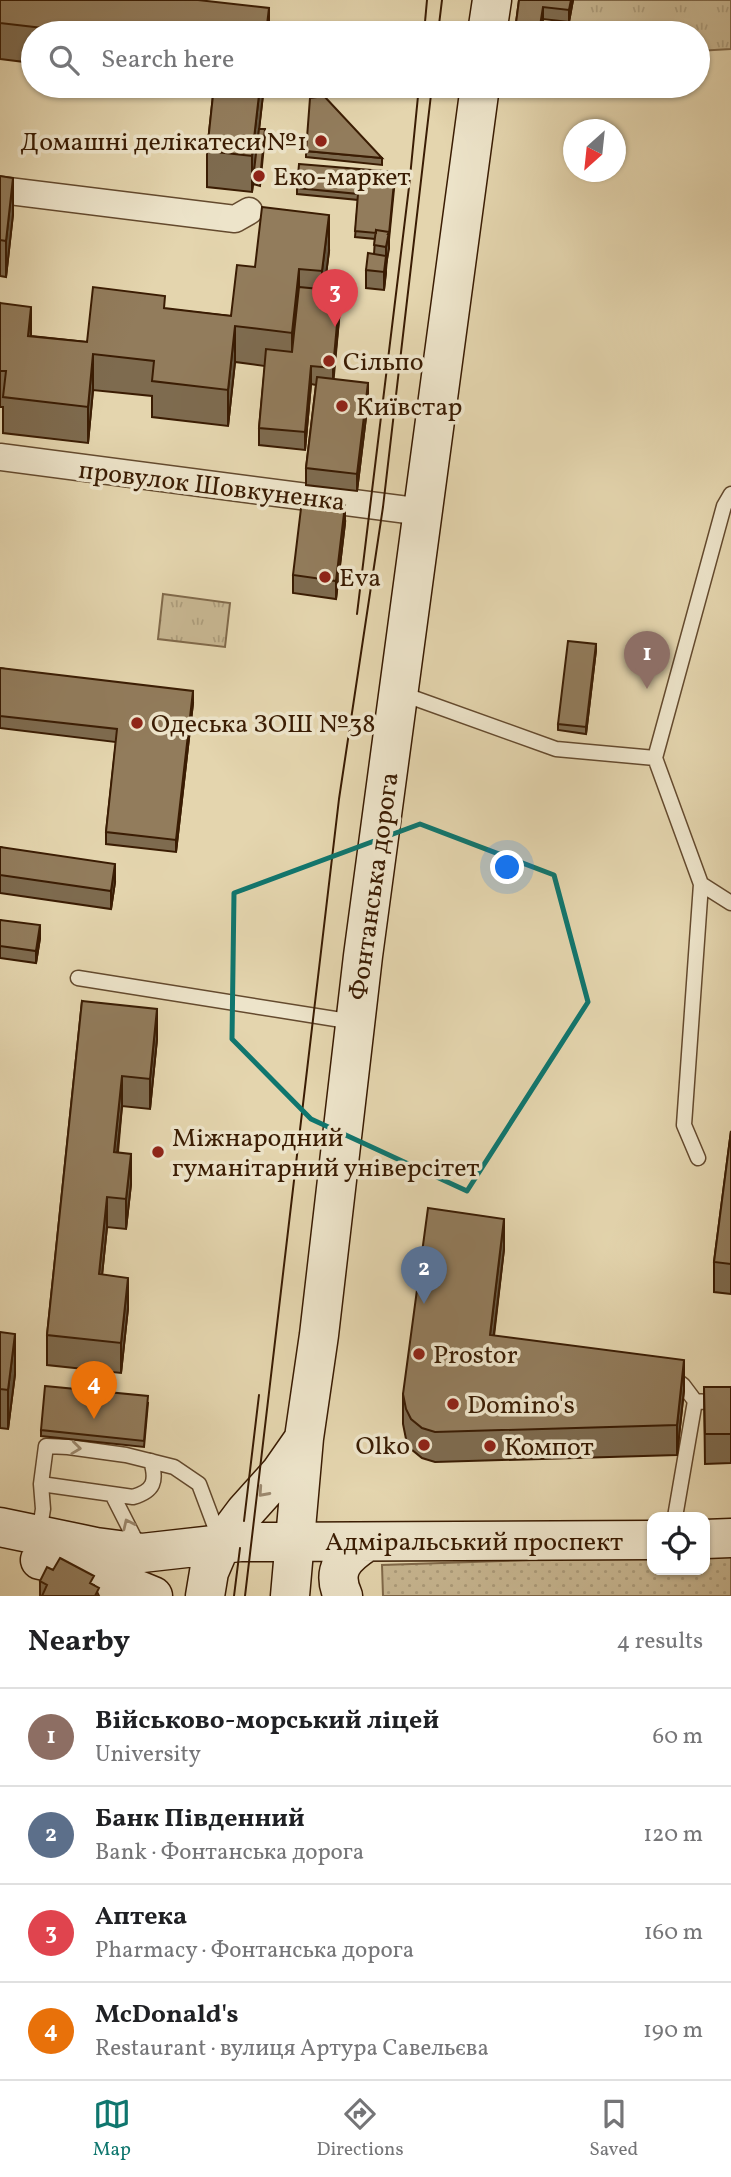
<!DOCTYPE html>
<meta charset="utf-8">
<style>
body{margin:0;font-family:Vollkorn,serif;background:#f2f2f2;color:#202124}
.controls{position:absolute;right:21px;bottom:21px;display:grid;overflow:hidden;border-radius:14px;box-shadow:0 2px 5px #0004}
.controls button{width:63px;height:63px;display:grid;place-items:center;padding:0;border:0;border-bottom:2px solid #e0e0e0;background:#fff;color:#202124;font:35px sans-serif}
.compass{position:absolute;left:563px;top:119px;width:63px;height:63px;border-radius:50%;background:#fff;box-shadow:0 2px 5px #0004;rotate:207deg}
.you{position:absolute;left:508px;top:868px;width:24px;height:24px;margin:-18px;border:5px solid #fff;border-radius:50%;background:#1a73e8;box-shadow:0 0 0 10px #1a73e833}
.badge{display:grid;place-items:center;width:46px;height:46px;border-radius:50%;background:#0f766e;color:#fff;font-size:23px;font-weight:700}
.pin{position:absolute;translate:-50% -58px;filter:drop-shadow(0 2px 4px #0008)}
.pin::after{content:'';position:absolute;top:37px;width:24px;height:21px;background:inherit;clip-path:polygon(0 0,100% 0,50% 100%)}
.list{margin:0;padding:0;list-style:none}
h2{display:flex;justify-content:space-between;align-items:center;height:91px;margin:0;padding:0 28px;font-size:30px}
h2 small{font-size:23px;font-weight:400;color:#757577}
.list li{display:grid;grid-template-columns:46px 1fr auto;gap:21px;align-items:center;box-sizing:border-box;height:98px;padding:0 28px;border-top:2px solid #e0e0e0}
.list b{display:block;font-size:26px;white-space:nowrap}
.list p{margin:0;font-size:23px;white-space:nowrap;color:#757577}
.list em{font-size:23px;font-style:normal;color:#757577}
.icon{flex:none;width:38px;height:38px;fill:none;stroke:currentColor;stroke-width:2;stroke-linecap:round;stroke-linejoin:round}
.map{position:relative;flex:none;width:731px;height:1596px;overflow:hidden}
.search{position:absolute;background:#fff;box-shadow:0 2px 5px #0004;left:21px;right:21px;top:21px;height:77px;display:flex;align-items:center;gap:18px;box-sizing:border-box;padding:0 24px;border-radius:38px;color:#757577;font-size:26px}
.sheet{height:483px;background:#fff}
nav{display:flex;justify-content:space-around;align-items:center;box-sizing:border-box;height:98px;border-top:2px solid #e0e0e0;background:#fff;font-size:19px;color:#757577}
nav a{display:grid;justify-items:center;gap:4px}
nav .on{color:#0f766e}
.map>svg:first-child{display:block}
.grass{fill:url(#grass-dots);stroke:#80694a;stroke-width:2}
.park{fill:url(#park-tufts);stroke:#80694a;stroke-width:2}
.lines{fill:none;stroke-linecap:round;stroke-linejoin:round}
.lane-casing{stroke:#644a2e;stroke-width:17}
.street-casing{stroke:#644a2e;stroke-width:29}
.secondary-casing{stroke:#3a1c03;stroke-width:41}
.lane{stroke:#ede4ca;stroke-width:14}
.street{stroke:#ede4ca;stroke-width:26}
.secondary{stroke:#ede4ca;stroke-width:38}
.tram{stroke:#3a1c03;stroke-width:2}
.wall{fill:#7e6b4f;stroke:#3a1c03;stroke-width:2}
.shaded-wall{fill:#665740;stroke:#3a1c03;stroke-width:2}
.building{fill:#927c5c;stroke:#3a1c03;stroke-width:2}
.oneway{stroke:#9c8a70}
.marked{fill:none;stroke:#0f766e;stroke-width:5;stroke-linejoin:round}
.poi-dot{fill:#8f2418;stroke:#ede4ca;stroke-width:2.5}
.labels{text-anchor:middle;stroke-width:7;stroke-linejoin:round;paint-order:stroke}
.poi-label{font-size:26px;fill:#3a1c03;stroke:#ede4ca;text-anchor:start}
.street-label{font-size:26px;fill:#3a1c03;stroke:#ede4ca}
</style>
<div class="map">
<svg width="731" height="1596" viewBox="0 0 731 1596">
<defs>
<pattern id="grass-dots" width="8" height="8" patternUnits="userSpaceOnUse" patternTransform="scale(1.75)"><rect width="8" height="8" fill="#c7b691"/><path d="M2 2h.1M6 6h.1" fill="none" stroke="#ac9c7b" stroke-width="1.8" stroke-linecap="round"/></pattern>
<pattern id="park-tufts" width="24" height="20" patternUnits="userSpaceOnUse" patternTransform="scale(1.75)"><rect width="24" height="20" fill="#c7b691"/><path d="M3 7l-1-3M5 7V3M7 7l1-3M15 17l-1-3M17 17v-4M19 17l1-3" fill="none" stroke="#ac9c7b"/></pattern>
</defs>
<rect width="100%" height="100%" fill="#e4d5ae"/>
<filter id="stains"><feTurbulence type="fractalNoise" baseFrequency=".00286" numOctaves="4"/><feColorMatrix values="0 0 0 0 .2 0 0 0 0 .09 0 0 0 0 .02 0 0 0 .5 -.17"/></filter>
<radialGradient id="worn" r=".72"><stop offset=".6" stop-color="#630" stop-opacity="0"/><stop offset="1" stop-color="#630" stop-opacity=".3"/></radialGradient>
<path class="grass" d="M731,1553V1596H383L382,1565L652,1556V1570H705V1554Z"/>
<path class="park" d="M573,0H731V49L698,51V33H552L554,20Z
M163,594L230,603L225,647L158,639Z"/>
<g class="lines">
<defs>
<path id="lane" d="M400,693L556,749L655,758L701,884L731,903
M655,758L724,506L731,494
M78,978L354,1022
M698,1158L684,1125L701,884
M671,1376L683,1385L695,1401L731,1404
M41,1484L133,1497C154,1491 157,1481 151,1461
M113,1496L140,1549
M675,1517L695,1401
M39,1534L43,1509L41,1484L46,1446L68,1447L126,1455L174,1467L199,1484L220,1540"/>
<path id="street" d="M0,190L235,219L249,211
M0,457L423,512"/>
<path id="secondary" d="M487,33L492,0
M0,1527L96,1547L142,1553L240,1542L652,1540
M705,1539L731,1538
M40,1560C78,1568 117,1580 153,1596
M205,1596L209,1572L221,1544L245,1512L280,1473L303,1440
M290,1596L304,1438L319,1335L363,956L480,86
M343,1596C331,1570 344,1557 365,1543"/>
</defs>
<use href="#lane" class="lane-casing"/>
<use href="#street" class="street-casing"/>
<use href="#secondary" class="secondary-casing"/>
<use href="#lane" class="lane"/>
<use href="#street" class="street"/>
<use href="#secondary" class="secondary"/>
<path class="tram" d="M424,33L427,0
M438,33L442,0
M357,614L409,187L419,86
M244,1521L259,1395
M234,1596L240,1548
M245,1596L339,799L383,507L432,86"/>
</g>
<path class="wall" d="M0,0L269,33H33V63L0,59Z
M519,0H573L569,22L543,19L541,33H516V23Z
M214,86H264L259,129L265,135L260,186L253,184L252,192L207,187V151Z
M306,151L382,158V165L306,157Z
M0,176L13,214L6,277L0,276Z
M395,179L384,290L366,288V270L374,254L375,239L355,237L358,200L297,194V188Z
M329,251L324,290L340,309L333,379L368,401L357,491L306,485V468L316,385L311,384L305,450L259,445V428L265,366L235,362L228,426L152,417V396L93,390L88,443L3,433V407H0V303L31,336L87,342L165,309L231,316L255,267Z
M345,523L336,599L293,593V575Z
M596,650L586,734L558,730V724Z
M0,668L193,703L176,852L106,844V832L116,742L0,728Z
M0,847L115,882L111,909L0,893Z
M0,920L40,938L36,963L0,958Z
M82,1001L157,1039L150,1109L122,1106L118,1152L131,1184L126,1229L107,1227L102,1275L128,1308L121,1373L47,1365V1335Z
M731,1131V1294L714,1292V1262Z
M504,1249L494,1336L684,1390L677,1455L435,1462L422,1458L411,1449L406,1439L403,1424V1394Z
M0,1332L15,1374L8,1429L0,1428Z
M704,1387H731V1463L705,1464Z
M148,1403L144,1447L41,1436V1430Z
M53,1570L94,1585L99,1596H40V1581Z"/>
<path class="shaded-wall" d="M571,0H573L569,22V10Z
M543,7V19L540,33V26Z
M269,8V33H266Z
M260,86H264L252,192V156Z
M13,178V214L6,277V241Z
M329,215V251L322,307V271Z
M389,232V249L386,264V247Z
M386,256V273L384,290V272Z
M299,269V305L292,369V333Z
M340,291V309L333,386V368Z
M31,307V343L28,336Z
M235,326V362L228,426V390Z
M93,354V390L88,443V407Z
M311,366V384L305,450V432Z
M368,383V401L357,491V474Z
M345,505V523L336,599V581Z
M596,644V650L586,734V727Z
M193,691V703L176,852V840Z
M115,864V882L111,909V891Z
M40,925V938L36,963V951Z
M157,1009V1039L150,1109V1079Z
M122,1076V1106L114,1182V1152Z
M131,1154V1184L126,1229V1199Z
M107,1197V1227L99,1304V1274Z
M504,1219V1249L490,1365V1335Z
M128,1278V1308L121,1373V1343Z
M15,1334V1374L8,1429V1390Z
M684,1360V1390L677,1455V1425Z"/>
<path class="building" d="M0,0H198L269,8L266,33H86L0,23Z
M519,0H571L569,10L543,7L540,26L516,23Z
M214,86H260L252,156L207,151Z
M324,96L382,158L306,151L310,98Z
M259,129H265L260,179H253Z
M299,164L395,172L389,234H388L389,232L376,230V233L355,231L358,194L297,188Z
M0,176L13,178L6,241L0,240Z
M262,207L329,215L322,271L299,269L292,333L235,326L228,390L152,381L154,361L93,354L88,407L3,397L6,371H0V303L31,307L28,336L87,342L93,287L165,296L164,308L231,316L237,265L255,267Z
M376,230L389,232L386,247L374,245Z
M368,253L386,256L384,272L366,270Z
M299,287L340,291L333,368L311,366L305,432L259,428L266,349L292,352Z
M317,377L368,383L357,474L306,468Z
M302,500L345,505L336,581L293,575Z
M568,641L596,644L586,727L558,724Z
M0,668L193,691L176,840L106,832L117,729L0,716Z
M0,847L115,864L111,891L0,875Z
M0,920L40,925L36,951L0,946Z
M82,1001L157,1009L150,1079L122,1076L114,1152L131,1154L126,1199L107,1197L99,1274L128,1278L121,1343L47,1335Z
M731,1131V1264L714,1262Z
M428,1208L504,1219L490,1335L684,1360L677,1425L435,1432L422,1428L411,1419L406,1409L403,1394Z
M0,1332L15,1334L8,1390L0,1389Z
M45,1386L148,1396L144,1441L41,1430Z
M704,1387H731V1434H705Z
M60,1558L94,1576L90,1583L99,1588L95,1596H42L47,1585L40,1581L47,1567L53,1570Z"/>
<defs><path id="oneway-chevron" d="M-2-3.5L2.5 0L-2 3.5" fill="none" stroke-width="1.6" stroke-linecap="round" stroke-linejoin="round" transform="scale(1.75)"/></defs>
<g class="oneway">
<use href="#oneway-chevron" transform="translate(76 1448) rotate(7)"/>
<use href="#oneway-chevron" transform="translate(263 1492) rotate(132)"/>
<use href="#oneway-chevron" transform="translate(128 1524) rotate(-115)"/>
</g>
<path class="marked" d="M420,824L554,875L588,1002L467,1191L311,1119L232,1039L234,893Z"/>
<g class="poi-dot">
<circle cx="321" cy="141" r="7"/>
<circle cx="259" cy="176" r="7"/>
<circle cx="329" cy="361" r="7"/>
<circle cx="342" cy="406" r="7"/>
<circle cx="325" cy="577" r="7"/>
<circle cx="137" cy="723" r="7"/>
<circle cx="158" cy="1152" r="7"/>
<circle cx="419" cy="1354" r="7"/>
<circle cx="453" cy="1404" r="7"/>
<circle cx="424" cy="1445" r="7"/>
<circle cx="490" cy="1446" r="7"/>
</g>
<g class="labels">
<g class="poi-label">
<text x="307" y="150" text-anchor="end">Домашні делікатеси №1</text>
<text x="273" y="185">Еко-маркет</text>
<text x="343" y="370">Сільпо</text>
<text x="356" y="415">Київстар</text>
<text x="339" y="586">Eva</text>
<text x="151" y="732">Одеська ЗОШ №38</text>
<text x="172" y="1146">Міжнародний<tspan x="172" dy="30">гуманітарний універсітет</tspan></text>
<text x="433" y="1363">Prostor</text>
<text x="467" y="1413">Domino's</text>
<text x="410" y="1454" text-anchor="end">Olko</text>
<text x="504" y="1455">Компот</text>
</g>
<g class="street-label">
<text transform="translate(212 485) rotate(7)" y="9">провулок Шовкуненка</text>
<text transform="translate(373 886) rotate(-82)" y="9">Фонтанська дорога</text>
<text x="474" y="1550">Адміральський проспект</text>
</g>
</g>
<rect width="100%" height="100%" filter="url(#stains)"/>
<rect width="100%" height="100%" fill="url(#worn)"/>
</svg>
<div class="controls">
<button><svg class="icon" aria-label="locate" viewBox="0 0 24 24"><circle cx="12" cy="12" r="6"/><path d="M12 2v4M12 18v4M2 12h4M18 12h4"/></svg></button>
</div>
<svg class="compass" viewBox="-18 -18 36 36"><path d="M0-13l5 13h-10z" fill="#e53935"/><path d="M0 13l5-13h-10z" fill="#757577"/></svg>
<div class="you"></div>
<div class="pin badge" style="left:647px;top:689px;background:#8d6e63">1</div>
<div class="pin badge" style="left:424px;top:1304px;background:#5c6f8a">2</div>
<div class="pin badge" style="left:335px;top:327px;background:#e0444e">3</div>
<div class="pin badge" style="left:94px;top:1419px;background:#e8710a">4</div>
<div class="search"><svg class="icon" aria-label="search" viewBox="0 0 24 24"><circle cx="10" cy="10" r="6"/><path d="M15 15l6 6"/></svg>Search here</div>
</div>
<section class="sheet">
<h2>Nearby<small>4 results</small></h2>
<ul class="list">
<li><span class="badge" style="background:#8d6e63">1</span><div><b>Військово-морський ліцей</b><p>University</p></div><em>60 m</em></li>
<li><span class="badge" style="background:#5c6f8a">2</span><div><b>Банк Південний</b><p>Bank · Фонтанська дорога</p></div><em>120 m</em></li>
<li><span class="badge" style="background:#e0444e">3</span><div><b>Аптека</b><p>Pharmacy · Фонтанська дорога</p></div><em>160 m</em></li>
<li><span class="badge" style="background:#e8710a">4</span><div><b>McDonald's</b><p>Restaurant · вулиця Артура Савельєва</p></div><em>190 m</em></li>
</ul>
</section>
<nav>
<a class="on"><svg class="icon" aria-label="map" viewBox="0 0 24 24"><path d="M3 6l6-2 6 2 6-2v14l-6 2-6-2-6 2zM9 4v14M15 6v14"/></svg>Map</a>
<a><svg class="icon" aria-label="directions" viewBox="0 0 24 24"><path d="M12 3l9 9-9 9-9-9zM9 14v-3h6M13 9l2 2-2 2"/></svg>Directions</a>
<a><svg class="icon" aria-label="saved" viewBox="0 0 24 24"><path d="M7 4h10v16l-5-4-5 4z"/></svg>Saved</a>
</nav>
